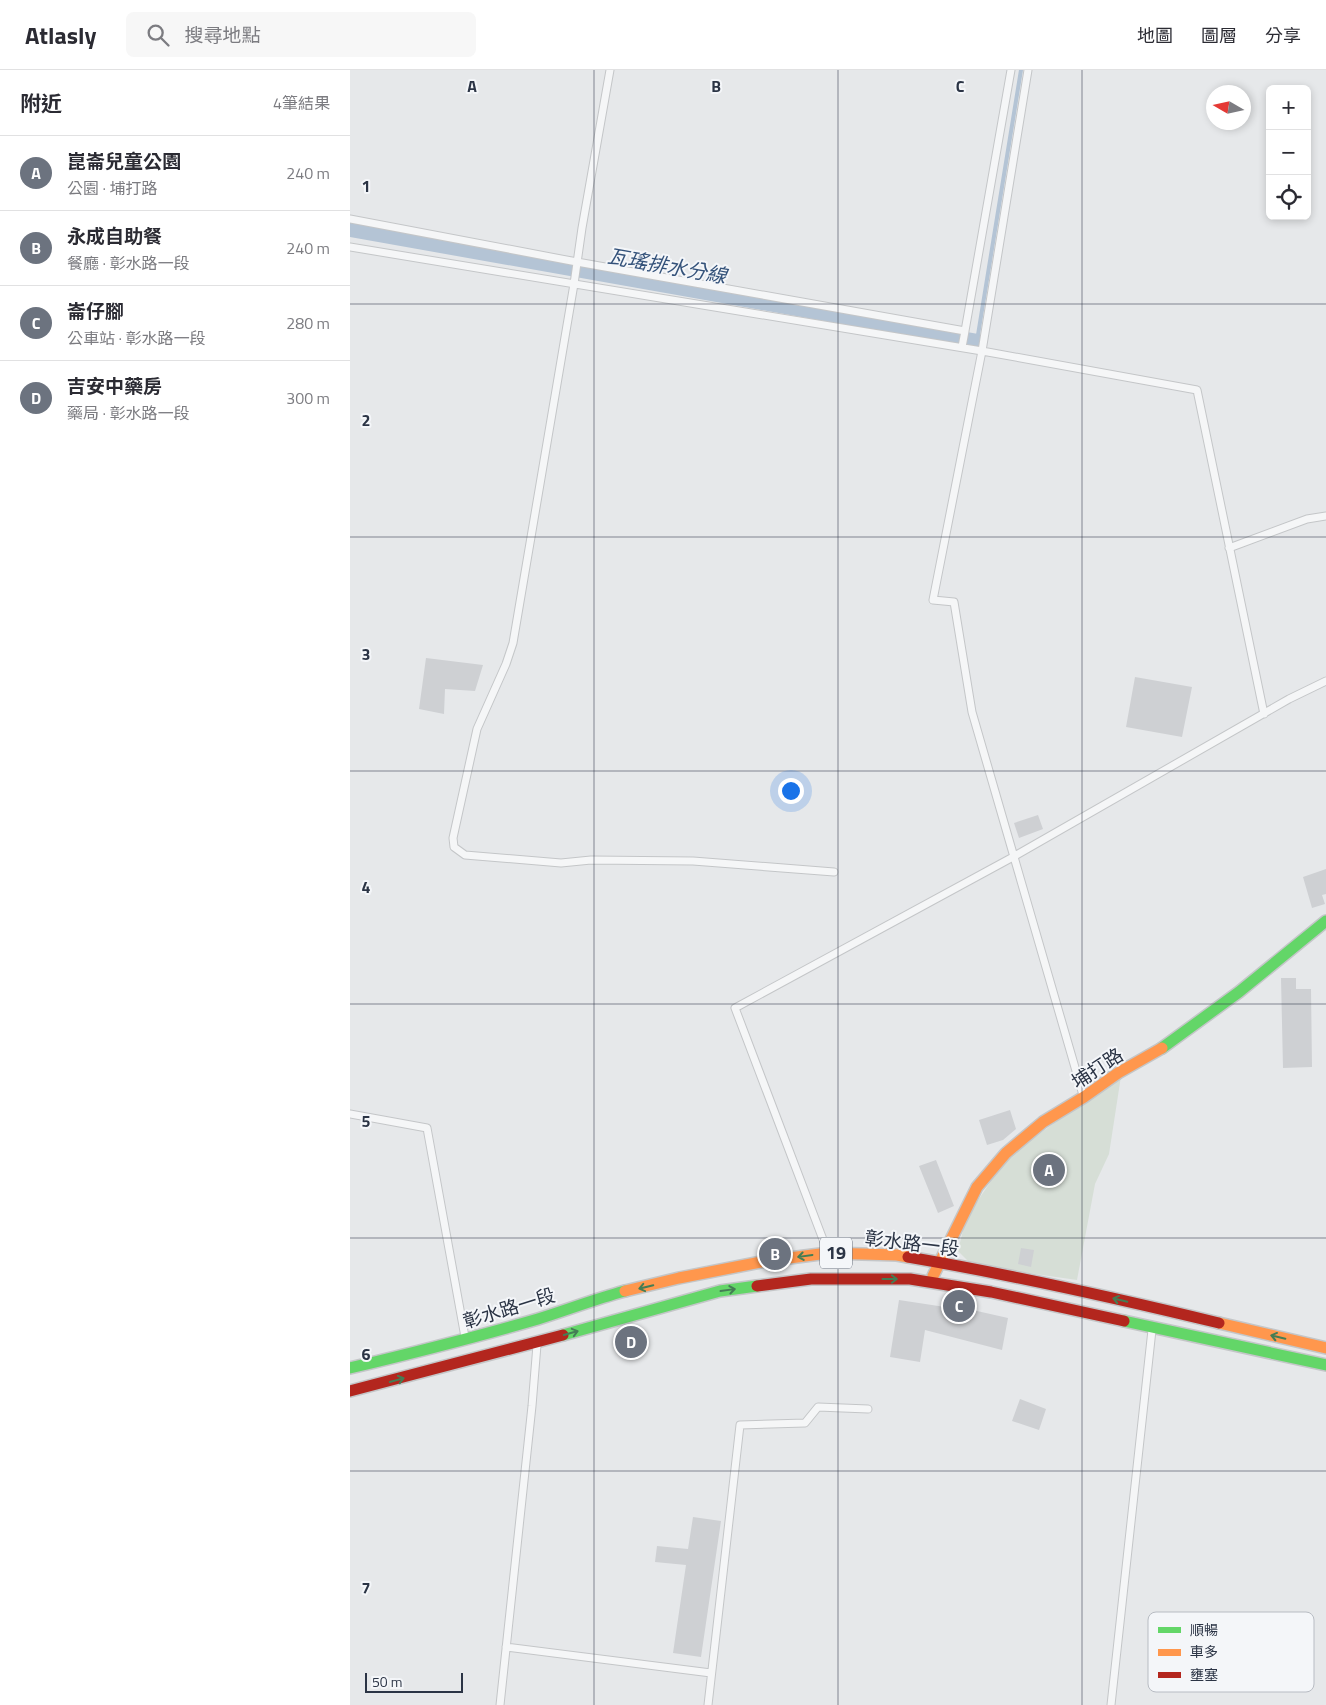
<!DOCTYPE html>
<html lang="zh-TW">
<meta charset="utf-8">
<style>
body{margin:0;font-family:"Titillium Web","Noto Sans TC",sans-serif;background:#f7f7f7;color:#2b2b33}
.controls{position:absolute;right:15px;top:15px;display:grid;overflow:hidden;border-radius:8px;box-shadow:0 2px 8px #0003}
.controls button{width:45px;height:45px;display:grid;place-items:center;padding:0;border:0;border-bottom:1px solid #e1e1e2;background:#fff;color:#2b2b33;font:25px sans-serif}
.compass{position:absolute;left:856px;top:15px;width:45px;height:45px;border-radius:50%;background:#fff;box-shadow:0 2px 8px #0003;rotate:279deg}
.scale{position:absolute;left:15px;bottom:12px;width:98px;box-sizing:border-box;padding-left:5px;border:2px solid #2b3445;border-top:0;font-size:14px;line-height:18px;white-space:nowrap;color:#2b3445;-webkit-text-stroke:4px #f4f6f9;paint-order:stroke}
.you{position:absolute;left:440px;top:720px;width:18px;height:18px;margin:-12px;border:4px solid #fff;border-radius:50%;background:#1a73e8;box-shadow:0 0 0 8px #1a73e833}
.badge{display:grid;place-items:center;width:32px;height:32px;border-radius:50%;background:#6c737f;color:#fff;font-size:16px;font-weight:700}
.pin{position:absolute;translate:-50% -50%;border:2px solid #fff;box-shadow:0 1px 5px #0006}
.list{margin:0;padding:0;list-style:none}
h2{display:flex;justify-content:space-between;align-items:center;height:65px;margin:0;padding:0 20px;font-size:21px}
h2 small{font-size:16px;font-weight:400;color:#7c7c81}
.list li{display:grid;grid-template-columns:32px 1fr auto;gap:15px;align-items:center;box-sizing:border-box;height:75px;padding:0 20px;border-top:1px solid #e1e1e2}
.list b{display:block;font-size:19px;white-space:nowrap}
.list p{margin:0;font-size:16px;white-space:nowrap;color:#7c7c81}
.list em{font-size:16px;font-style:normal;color:#7c7c81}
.icon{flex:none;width:28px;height:28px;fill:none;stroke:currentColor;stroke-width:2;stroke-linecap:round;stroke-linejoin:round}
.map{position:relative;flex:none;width:976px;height:1635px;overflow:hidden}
header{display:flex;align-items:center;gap:30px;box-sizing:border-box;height:70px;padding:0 25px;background:#fff;border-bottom:1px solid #e1e1e2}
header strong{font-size:24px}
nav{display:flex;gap:28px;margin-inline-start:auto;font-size:18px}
.search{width:350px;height:45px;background:#f7f7f7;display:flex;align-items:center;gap:12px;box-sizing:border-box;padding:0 18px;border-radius:8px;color:#7c7c81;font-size:19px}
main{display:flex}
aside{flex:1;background:#fff}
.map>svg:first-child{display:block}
.green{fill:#d6ded6}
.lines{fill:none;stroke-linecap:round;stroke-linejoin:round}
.stream{stroke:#b4c4d5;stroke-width:4}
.canal{stroke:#b4c4d5;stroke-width:14}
.building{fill:#ced0d3}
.lane-casing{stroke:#c4c6c8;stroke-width:9}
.fast-casing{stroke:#c4c6c8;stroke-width:14}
.slow-casing{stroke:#c4c6c8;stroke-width:14}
.jam-casing{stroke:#c4c6c8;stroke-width:14}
.lane{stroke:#f5f6f7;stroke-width:7}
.fast{stroke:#63d668;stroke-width:11}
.slow{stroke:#ff974d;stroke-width:11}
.jam{stroke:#b3261e;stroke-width:11}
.oneway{stroke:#447d55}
.grid{fill:none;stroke:#2b3445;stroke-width:1;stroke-opacity:0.55}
.labels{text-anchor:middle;stroke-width:4;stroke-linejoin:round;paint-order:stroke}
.shield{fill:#f4f6f9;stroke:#676e7b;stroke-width:1}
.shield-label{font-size:18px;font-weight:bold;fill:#2b3445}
.street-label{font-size:19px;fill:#2b3445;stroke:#f4f6f9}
.water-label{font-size:20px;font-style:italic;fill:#34527a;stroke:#f4f6f9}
.key{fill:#f4f6f9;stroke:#b8bcc3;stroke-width:1}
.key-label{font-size:14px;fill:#2b3445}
.grid-label{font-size:16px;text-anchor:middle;font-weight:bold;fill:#2b3445;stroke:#f4f6f9;stroke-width:4;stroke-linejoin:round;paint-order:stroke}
</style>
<header>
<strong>Atlasly</strong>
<div class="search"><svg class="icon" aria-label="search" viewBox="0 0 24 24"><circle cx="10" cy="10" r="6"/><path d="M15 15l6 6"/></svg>搜尋地點</div>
<nav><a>地圖</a><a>圖層</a><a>分享</a></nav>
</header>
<main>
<aside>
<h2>附近<small>4筆結果</small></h2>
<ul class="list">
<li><span class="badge">A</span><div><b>崑崙兒童公園</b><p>公園 · 埔打路</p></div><em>240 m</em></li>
<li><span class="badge">B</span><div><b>永成自助餐</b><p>餐廳 · 彰水路一段</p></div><em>240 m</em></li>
<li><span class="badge">C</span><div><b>崙仔腳</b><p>公車站 · 彰水路一段</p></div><em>280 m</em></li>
<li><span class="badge">D</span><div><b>吉安中藥房</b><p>藥局 · 彰水路一段</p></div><em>300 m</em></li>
</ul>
</aside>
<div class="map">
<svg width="976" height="1635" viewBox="0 0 976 1635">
<rect width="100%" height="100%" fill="#e6e8ea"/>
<path class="green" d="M771,1006L759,1084L745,1114L727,1210L622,1195L608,1181L616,1148L658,1086Z"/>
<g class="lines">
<path class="stream" d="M627,271L671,0"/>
<path class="canal" d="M0,160L627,271"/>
</g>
<path class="building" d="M76,588L133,595L125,621L95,619L94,644L69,639Z
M785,607L842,617L832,667L776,657Z
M688,745L693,759L669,768L664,753Z
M976,799V824L972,825L975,834L962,838L953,807Z
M931,908H946V919H961L962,997L933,998Z
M660,1040L666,1059L653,1070L637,1075L629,1050Z
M586,1090L604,1136L588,1143L569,1096Z
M671,1178L684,1180L681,1197L668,1194Z
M549,1230L595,1237L596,1234L658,1248L652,1280L575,1260L570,1292L540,1287Z
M670,1329L696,1339L689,1360L662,1351Z
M343,1447L371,1451L351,1587L323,1583L336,1495L305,1492L307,1476L338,1479Z"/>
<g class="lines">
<defs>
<path id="lane" d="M260,0L232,158L224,214L163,573L156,594L127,659L103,768L104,777L115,785L211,793L241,790L343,791L484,802
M678,0L632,281L583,530L604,532L622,642L733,1025
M0,149L227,192L615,261L661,0
M0,177L632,281L847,320L914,644
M612,277L615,261
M879,478L957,449L976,446
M0,1044L77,1058L115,1267
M477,1180L385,938L663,787L939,629L976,611
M156,1577L361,1603
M150,1635L182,1336L187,1275
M358,1635L390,1355L455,1353L468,1337L518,1339
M761,1635L802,1260"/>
<path id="fast" d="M812,978L889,922L976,851
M774,1251L976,1295
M213,1265L370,1221L407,1216
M0,1298C63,1283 126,1267 188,1249C217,1240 245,1229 275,1221"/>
<path id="slow" d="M583,1206L627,1117L656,1083L693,1052L734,1027L768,1003L812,978
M275,1221L329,1208L416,1191L478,1183L547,1185L558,1187
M869,1253L976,1278"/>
<path id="jam" d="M558,1187C663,1205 766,1228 869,1253
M407,1216L461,1209H560L641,1222L774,1251
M0,1321L213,1265"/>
</defs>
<use href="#lane" class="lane-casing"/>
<use href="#fast" class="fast-casing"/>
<use href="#slow" class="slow-casing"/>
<use href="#jam" class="jam-casing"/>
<use href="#lane" class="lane"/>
<use href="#fast" class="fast"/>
<use href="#slow" class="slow"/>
<use href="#jam" class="jam"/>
</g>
<defs><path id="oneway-shaft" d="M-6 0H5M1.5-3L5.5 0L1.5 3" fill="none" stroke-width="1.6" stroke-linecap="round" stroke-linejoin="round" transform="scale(1.25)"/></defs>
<g class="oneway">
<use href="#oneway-shaft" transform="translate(455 1186) rotate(172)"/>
<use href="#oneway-shaft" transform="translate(540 1209)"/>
<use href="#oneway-shaft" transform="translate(296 1217) rotate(166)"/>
<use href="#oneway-shaft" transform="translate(378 1220) rotate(-8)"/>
<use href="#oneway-shaft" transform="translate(770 1230) rotate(-167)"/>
<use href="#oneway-shaft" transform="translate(221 1263) rotate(-16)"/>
<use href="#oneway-shaft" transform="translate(928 1267) rotate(-167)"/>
<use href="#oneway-shaft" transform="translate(47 1310) rotate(-15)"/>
</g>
<path class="grid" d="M244,0V1635M488,0V1635M732,0V1635M0,234H976M0,467H976M0,701H976M0,934H976M0,1168H976M0,1401H976"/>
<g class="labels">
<rect class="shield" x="470" y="1167.5" width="32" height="31" rx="4"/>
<g class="shield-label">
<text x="486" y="1189">19</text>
</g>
<g class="street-label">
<text transform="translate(747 998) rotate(-33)" y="7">埔打路</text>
<text transform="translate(562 1173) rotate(7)" y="7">彰水路一段</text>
<text transform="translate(159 1238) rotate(-17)" y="7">彰水路一段</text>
</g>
<g class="water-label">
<text transform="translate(317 196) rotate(10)" y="7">瓦瑤排水分線</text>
</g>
</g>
<rect x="798" y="1542" width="166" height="80" rx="8" class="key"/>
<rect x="808" y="1557" width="23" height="6" fill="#63d668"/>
<rect x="808" y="1579" width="23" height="7" fill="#ff974d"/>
<rect x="808" y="1602" width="23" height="6" fill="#b3261e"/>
<g class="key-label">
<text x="840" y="1565">順暢</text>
<text x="840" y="1587">車多</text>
<text x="840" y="1610">壅塞</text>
</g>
<g class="grid-label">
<text x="122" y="22">A</text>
<text x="366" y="22">B</text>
<text x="610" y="22">C</text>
<text x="16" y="122">1</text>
<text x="16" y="356">2</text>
<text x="16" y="590">3</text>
<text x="16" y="823">4</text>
<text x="16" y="1057">5</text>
<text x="16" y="1290">6</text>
<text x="16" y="1524">7</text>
</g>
</svg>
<div class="controls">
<button>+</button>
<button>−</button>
<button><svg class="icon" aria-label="locate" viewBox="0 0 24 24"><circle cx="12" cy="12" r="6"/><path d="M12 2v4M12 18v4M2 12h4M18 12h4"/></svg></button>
</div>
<svg class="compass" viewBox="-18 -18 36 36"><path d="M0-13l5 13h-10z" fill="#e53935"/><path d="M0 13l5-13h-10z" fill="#7c7c81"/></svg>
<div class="scale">50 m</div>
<div class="you"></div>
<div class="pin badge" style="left:699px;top:1100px">A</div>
<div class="pin badge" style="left:425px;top:1184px">B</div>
<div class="pin badge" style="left:609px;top:1236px">C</div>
<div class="pin badge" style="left:281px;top:1272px">D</div>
</div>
</main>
